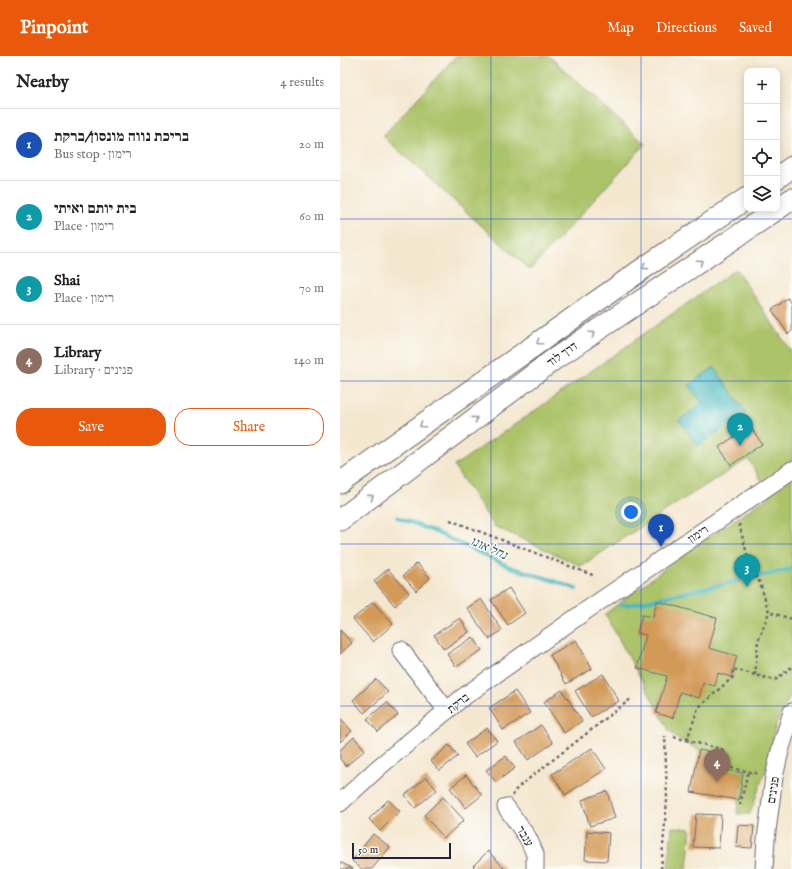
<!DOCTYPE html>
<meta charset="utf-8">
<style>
body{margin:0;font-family:"IM FELL English","Frank Ruhl Libre",serif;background:#f2f2f2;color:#222}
.controls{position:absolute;right:12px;top:12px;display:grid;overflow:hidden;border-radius:8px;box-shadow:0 2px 10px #0003}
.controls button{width:36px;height:36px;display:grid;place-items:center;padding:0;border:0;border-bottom:1px solid #e0e0e0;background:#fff;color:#222;font:20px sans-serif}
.scale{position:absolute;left:12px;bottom:10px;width:99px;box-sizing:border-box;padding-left:4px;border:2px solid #22223b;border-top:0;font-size:11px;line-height:14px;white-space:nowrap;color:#22223b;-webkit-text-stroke:3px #fdfcf7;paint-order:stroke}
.you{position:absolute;left:291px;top:456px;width:14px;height:14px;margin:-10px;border:3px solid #fff;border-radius:50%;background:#1a73e8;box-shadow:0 0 0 6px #1a73e833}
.badge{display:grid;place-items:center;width:26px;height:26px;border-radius:50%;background:#ea580c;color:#fff;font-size:13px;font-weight:700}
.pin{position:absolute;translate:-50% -33px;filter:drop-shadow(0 1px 2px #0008)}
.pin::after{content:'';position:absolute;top:21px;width:14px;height:12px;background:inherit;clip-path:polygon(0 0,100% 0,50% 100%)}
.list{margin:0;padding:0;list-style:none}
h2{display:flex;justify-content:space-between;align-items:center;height:52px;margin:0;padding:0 16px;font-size:17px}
h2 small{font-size:13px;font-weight:400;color:#767676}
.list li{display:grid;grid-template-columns:26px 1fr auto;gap:12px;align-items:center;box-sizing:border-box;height:72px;padding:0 16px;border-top:1px solid #e0e0e0}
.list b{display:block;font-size:15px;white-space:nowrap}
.list p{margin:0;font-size:13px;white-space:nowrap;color:#767676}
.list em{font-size:13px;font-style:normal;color:#767676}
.actions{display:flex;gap:8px;padding:12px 16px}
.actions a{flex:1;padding:9px 0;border:1px solid #ea580c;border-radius:16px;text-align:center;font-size:14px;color:#ea580c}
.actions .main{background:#ea580c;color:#fff}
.icon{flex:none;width:22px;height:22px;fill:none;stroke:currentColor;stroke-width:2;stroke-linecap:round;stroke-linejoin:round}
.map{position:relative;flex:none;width:452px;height:813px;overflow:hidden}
header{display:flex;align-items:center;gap:24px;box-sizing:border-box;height:56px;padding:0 20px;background:#ea580c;color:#fff}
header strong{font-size:19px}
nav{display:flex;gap:22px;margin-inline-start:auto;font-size:14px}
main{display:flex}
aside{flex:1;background:#fff}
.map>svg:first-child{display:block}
.green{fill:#abc369;stroke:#667252}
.water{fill:#48b8be;stroke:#356d7c}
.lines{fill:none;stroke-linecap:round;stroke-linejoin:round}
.stream{stroke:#48b8be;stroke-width:4}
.building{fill:#d39956}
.minor-casing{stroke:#6c676f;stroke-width:19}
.major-casing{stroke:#6c676f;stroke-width:23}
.path{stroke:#6c676f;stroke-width:2.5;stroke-dasharray:3 3;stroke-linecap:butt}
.minor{stroke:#fff;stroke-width:17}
.major{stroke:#fff;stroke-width:21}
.oneway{stroke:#9c9ca7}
.grid{fill:none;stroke:#1d4ed8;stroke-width:1;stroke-opacity:0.55}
.labels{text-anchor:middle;stroke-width:3;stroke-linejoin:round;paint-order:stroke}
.street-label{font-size:12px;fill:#22223b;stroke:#fdfcf7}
.water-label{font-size:13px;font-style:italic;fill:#315e6f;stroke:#fdfcf7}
</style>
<header>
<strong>Pinpoint</strong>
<nav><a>Map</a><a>Directions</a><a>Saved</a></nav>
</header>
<main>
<aside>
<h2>Nearby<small>4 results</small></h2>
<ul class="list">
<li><span class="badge" style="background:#1a4fb4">1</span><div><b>בריכת נווה מונסון/ברקת</b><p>Bus stop · רימון</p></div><em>20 m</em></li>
<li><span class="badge" style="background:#0f9aa8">2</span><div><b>בית יותם ואיתי</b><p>Place · רימון</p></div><em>60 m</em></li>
<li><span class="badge" style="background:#0f9aa8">3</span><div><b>Shai</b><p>Place · רימון</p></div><em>70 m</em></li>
<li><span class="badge" style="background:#8d6e63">4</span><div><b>Library</b><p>Library · פנינים</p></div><em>140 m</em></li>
</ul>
<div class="actions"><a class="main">Save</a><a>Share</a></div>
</aside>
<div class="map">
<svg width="452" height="813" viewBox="0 0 452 813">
<rect width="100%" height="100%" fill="#fdfcf7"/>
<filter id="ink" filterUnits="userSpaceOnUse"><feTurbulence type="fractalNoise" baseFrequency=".025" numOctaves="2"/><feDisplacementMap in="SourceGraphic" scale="8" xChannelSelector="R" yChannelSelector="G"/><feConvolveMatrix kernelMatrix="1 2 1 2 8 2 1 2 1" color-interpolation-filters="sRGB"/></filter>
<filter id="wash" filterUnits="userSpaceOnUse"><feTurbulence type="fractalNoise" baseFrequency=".012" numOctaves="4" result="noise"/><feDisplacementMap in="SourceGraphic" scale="16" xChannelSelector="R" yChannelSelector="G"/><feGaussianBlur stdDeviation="0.9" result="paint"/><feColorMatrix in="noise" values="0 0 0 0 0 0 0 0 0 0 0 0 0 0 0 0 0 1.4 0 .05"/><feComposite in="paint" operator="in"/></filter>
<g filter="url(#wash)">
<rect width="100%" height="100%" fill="#f4e7cf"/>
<path class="green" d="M116,0H209L305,88L190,214L43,80Z
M396,213L452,297V636L436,668L428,707L410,758H397L403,717L379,713L381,698L359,694L337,682L329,674L265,558L340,501L418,448L431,440L408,403L342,444L241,510L154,470L114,410L193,356Z
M332,771L351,773L347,813H328Z"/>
<path class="water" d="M374,311L406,356L358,390L339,364L362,347L349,329Z"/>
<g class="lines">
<path class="stream" d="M57,461L93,475L170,511L212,524L236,533
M282,549L293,548L452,513"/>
</g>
<g id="blocks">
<path class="building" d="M448,242L452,248V275L448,278L432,254Z
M410,370L422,388L391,409L379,391Z
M77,507L90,522L76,535L63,520Z
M48,513L69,537L55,550L34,525Z
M169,532L185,557L168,569L151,544Z
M141,543L162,574L149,583L127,552Z
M317,545L377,562L369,592L397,600L391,621L378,617L375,630L363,627L359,642L340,636L333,662L316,657L327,620L297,612L306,579L297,577L302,559L313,561Z
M33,546L53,568L33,586L13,563Z
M120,562L129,576L104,593L94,579Z
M0,574L12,587L0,598Z
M133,581L142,594L116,611L107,598Z
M236,584L252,613L226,628L210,599Z
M263,618L279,645L251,661L235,635Z
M36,623L48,636L24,657L13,644Z
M222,634L242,665L224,677L204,646Z
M175,635L190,657L163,674L149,652Z
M47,646L58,659L38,676L27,663Z
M0,662L12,675L0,686Z
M201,669L213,687L188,704L176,686Z
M147,672L157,685L135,701L125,688Z
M14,681L25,694L6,710L0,703V694Z
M109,689L118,700L99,715L91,705Z
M252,692L266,713L225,739L212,718Z
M359,694L381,698L379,713L403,717L399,744L351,736Z
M166,700L175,712L156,726L146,714Z
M126,719L142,739L126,752L110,732Z
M86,721L97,734L75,752L65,739Z
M267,735L275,762L250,770L242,744Z
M103,741L124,764L104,782L84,759Z
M48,744L60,755L40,775L29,763Z
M356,758L381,759L379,792L353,791Z
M398,769L414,770L412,792L396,791Z
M247,775L269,777L267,805L245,804Z
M33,778L50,791L32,813H22L12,805Z
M148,795L165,813H136L133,810Z
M0,806L13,813H0Z"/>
</g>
</g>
<g filter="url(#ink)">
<use href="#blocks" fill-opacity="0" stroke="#6c676f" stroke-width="1"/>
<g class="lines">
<defs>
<path id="minor" d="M61,594L107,655
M0,747L39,711L122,642L244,556L452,414
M166,751L188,782L195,798V813
M424,813L426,783L434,721L440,695L452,656"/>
<path id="major" d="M437,122L452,111
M0,427L301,214L407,142
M0,464L213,304L402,177L452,143"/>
</defs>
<use href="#minor" class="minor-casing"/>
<use href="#major" class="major-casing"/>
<path class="path" d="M110,464L255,520
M399,468L411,513L420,527L429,556L452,563
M415,619L418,585L429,556
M334,681L385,694L382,710L420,718
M347,684L358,652L393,621V613L435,624L452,611
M172,740L177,732L292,642
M400,749L408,716
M321,813L327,744L325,680"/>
<use href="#minor" class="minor"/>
<use href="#major" class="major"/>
</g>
<defs><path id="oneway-chevron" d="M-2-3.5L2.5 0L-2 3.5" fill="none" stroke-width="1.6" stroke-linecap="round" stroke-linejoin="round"/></defs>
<g class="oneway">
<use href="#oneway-chevron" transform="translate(360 206) rotate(-34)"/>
<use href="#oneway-chevron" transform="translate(305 211) rotate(146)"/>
<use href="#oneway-chevron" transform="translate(252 278) rotate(-34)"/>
<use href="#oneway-chevron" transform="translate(199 286) rotate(145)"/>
<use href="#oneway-chevron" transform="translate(135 363) rotate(-37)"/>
<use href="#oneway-chevron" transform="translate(82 369) rotate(145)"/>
<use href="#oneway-chevron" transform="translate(31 441) rotate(-37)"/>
</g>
</g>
<path class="grid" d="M151,0V813M301,0V813M0,163H452M0,325H452M0,488H452M0,650H452"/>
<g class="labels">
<g class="street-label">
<text transform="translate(222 298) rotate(-35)" y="4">דרך לוד</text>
<text transform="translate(358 478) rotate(-34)" y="4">רימון</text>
<text transform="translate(118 647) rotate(-38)" y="4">ברקת</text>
<text transform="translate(433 734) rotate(-81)" y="4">פנינים</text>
<text transform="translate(185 780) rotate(60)" y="4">ענבר</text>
</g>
<g class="water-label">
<text transform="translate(149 491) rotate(24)" y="5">נחל אונו</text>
</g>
</g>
</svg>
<div class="controls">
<button>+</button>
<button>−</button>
<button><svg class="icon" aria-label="locate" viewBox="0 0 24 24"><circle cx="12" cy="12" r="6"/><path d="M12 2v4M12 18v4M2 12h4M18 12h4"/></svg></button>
<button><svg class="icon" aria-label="layers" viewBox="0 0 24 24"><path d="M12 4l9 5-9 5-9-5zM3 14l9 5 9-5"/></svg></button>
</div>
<div class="scale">50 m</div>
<div class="you"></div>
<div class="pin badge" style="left:321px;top:491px;background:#1a4fb4">1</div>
<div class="pin badge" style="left:400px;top:390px;background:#0f9aa8">2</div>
<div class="pin badge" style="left:407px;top:531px;background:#0f9aa8">3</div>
<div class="pin badge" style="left:377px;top:726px;background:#8d6e63">4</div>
</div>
</main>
